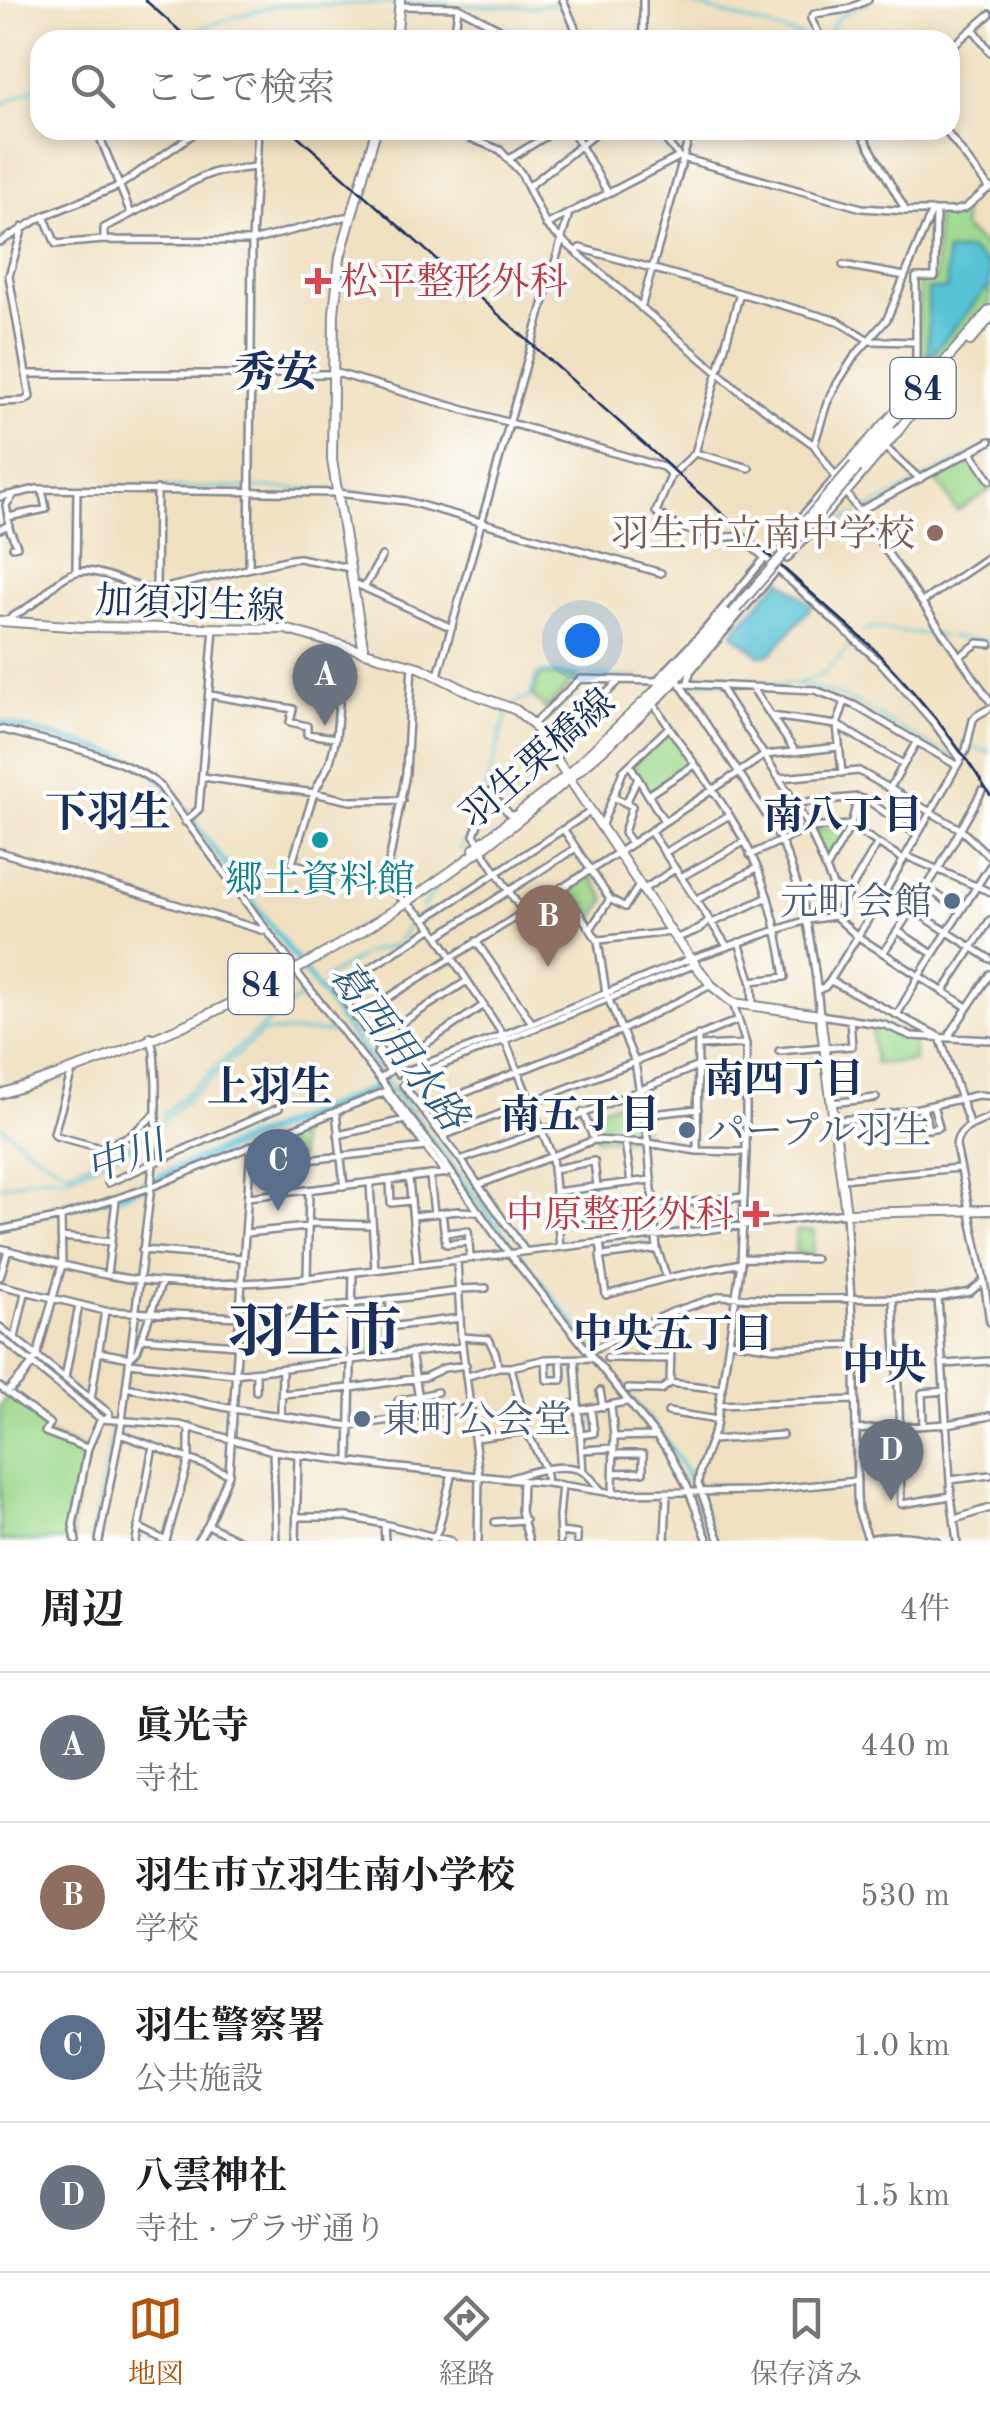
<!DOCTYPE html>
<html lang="ja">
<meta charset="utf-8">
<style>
body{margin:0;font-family:"Old Standard TT","Noto Serif JP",serif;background:#f2f2f2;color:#202124}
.you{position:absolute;left:582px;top:640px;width:35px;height:35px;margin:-25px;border:8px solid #fff;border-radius:50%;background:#1a73e8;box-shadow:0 0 0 15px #1a73e833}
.badge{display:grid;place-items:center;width:65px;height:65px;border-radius:50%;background:#b45309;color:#fff;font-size:32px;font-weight:700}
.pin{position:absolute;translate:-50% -82px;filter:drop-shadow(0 2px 5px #0008)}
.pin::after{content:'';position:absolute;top:52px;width:35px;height:30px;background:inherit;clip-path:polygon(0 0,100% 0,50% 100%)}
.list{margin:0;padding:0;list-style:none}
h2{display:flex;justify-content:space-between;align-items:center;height:130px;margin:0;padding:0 40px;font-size:42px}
h2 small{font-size:32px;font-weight:400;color:#757577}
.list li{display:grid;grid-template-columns:65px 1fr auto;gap:30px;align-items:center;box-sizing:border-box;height:150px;padding:0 40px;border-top:2px solid #e0e0e0}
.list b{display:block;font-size:38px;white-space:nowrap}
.list p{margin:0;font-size:32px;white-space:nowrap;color:#757577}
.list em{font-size:32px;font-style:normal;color:#757577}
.icon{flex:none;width:55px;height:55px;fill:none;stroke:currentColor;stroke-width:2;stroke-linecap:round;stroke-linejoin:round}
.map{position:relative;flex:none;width:990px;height:1541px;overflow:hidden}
.search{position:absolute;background:#fff;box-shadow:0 5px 15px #0003;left:30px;right:30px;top:30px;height:110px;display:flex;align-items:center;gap:25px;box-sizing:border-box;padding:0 35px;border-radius:30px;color:#757577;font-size:38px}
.sheet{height:730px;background:#fff}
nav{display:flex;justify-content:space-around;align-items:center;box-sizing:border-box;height:140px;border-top:2px solid #e0e0e0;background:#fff;font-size:28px;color:#757577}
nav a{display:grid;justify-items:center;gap:5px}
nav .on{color:#b45309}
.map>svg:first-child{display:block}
.green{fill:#9fd88b;stroke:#5d8474;stroke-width:2.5}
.water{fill:#59c3d5;stroke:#3a799a;stroke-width:2.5}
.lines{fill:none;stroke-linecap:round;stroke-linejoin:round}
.stream{stroke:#59c3d5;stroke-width:2.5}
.canal{stroke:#59c3d5;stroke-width:5}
.river{stroke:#59c3d5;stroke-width:8}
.minor-casing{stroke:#858890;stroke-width:10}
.major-casing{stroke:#858890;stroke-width:12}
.minor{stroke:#fff;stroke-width:5}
.major{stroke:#fff;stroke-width:8}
.rail{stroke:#1b2f5e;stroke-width:2.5}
.major-bridge-casing{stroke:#858890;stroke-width:12;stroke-linecap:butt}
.major-bridge{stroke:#fff;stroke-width:8}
.health-dot{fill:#e0444e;stroke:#fff;stroke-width:4}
.education-dot{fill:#8d6e63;stroke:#fff;stroke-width:4}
.culture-dot{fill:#0f9aa8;stroke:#fff;stroke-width:4}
.service-dot{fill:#5c6f8a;stroke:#fff;stroke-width:4}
.labels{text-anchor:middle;stroke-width:8;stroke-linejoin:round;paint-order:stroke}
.shield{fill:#fff;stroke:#5f6d8e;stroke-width:2.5}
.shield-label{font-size:35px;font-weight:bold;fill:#1b2f5e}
.health-label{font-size:38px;fill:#be3a42;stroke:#fff;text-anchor:start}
.education-label{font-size:38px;fill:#785e54;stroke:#fff;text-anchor:end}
.street-label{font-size:38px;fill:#1b2f5e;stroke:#fff}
.culture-label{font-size:38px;fill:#0d838f;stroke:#fff}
.service-label{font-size:38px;fill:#4e5e75;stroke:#fff;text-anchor:start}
.neighbourhood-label{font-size:40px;font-weight:bold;fill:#1b2f5e;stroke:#fff}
.water-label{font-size:40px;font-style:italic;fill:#2e5b82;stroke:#fff}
.quarter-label{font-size:42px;font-weight:bold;fill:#1b2f5e;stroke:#fff}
.town-label{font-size:58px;font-weight:bold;fill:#1b2f5e;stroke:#fff}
</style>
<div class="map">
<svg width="990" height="1541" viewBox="0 0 990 1541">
<rect width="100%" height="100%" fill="#fff"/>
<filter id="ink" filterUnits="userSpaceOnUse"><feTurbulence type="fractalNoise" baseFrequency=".01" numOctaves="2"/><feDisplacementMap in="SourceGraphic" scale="20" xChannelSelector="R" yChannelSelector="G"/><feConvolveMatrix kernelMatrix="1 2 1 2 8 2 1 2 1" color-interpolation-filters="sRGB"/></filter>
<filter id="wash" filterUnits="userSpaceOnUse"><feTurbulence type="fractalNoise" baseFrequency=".0048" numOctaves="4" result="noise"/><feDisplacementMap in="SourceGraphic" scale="40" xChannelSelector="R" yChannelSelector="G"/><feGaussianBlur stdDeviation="2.25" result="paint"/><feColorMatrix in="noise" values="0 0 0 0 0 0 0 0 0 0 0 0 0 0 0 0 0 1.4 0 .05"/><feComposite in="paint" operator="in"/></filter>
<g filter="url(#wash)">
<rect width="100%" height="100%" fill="#efe0c1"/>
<path class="green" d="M963,211V228L990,251V306L928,377L917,382L919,279H936V213Z
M971,462L990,490L957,511L937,480Z
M539,675H541L579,676L546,709L533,697Z
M670,731L692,764L650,792L632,765Z
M846,828L847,829L826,866L811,829Z
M588,872L606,899L591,923L566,887Z
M871,1023L911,1038L914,1045V1061L875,1064Z
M636,1095L646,1141L596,1138L586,1114Z
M297,1132L299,1158L253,1163V1150Z
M814,1230L813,1258L805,1257V1253H797L795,1250L796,1231Z
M387,1302L388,1353L355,1358L357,1305Z
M9,1396L47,1424L42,1433L86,1450L71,1525L74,1541H0V1405Z"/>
<path class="water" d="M970,250L990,267V285L928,359V289H947L946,252Z
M781,579L812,606L770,654L759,655L732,633Z"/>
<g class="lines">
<path class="stream" d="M677,0L813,40
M403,3L450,4
M461,5L533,7L560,2
M215,23L274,6L395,3
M201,30L211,24
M826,40L833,24L840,16L871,0
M0,105L40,86
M975,453L988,446
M106,487L155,488
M159,488H246
M253,488L332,489
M342,491L366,493
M864,511L968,456
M807,540L857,513
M709,620L724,603
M886,630L942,636
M863,632L873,628L884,629
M949,637L990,641
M691,681L789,685
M798,684L825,673L854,642
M793,685C833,688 863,706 896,726
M515,703L531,696L535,678L541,672L640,678
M900,728L913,736
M916,737L945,755L953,754
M970,746L990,752
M460,850C486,807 492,758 508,711
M422,908L435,890
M364,954L395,945L414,918
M324,979L360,957
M555,1017L605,997
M397,1079L441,1063
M162,1115L248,1039L305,993
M0,1125L30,1150L66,1171
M68,1172L132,1143L149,1130
M0,1186L45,1176L66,1178L136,1145L263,1032H339
M0,1330L32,1357
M37,1361L103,1414
M91,1541L112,1431"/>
<path class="canal" d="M0,722L125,756L140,763L165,783L398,1097L626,1392L667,1442L691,1481L714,1541"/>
<path class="river" d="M0,1223L126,1192L214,1153L377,1088"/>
</g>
</g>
<g filter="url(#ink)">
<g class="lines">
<defs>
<path id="minor" d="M400,6L458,7L521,40
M973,28L990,52
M198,36L202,40
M643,38V0
M454,40L458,8
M559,40L576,30L563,0
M617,40L640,37L649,40
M822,40L811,19L814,14L848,9L868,0
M950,48L990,14
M97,130L131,214
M450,130L500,150L521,173L546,225L562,240L742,393L814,445L835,476
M572,130L608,193
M658,130L679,157
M860,130L906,211H954L965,208L990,187
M945,130L990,189
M477,141L481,130
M509,159L556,130
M528,187L600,130
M44,216L56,244L104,240L252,241L344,217H350
M548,224L679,157L862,208L906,211
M23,227L9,276L26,374
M104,240V228L202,177L215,172L255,167
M0,242L44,216L119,186L199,130
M577,251L580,248L838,321L870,341L916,342
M843,265L905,276
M740,293L695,453L671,476L656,512L678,527L718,538L739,536L765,558
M641,308L691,130
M333,372L663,467L672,475
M918,390L916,387V277H935L936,211
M0,402L24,401L30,397L26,374H333
M814,445L827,403L838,382L854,357L887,319L932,211
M887,449L920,479
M971,452L990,480
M695,453L749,468
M836,477L774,548L787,559L846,492
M844,490L990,701
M13,496L6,505L8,517L46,509L42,489
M0,497L37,489L337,493L406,501L661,573
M859,511L990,441
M8,526L17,546L13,547
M0,529L9,525L8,517
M249,568L252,241L258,130
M76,571L77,490
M352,582L452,628
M365,586L382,556
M156,590L157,489
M922,602L990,556
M7,620C16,614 26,609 34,603C50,591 65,569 87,571C111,573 132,588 156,590L290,559L299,558L350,568
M344,647L336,738L330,762L314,793L292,863L394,892L425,919L438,936L503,1035L542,1131L552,1156L560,1247
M960,656L978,643L990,644
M438,675L569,213
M676,677C700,717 728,755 753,794C763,810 773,825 781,841C806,897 814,955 820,1015L885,1025L911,1036L990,1040
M688,683L690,672L778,569
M681,686L685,684L815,690L854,705L956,765
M720,687L795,803L809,828L833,886L848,894
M752,687L771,716L837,725L903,764
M210,695L293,709L290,722L307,726V734L336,738
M654,704L669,727
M771,716L795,751
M533,724L580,679L656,681L703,632L765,558L883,665L934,723L960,758
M0,729C47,742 124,755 160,786L294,967
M549,749L619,681
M630,765L664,821
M842,773L837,725L845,701
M203,777L314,793L351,801L402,800
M780,778L859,771L960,829L990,857
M890,788L917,741
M648,795L694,765
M626,803L638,778
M797,803L858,797L870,802L917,835
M185,822L199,809L214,628
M601,827L613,797
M564,830L610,899L591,928
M650,831L727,946
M631,843L624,833L632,806L613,797L623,771L669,727C700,773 738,820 759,872C772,906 780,941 785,977L751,981
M480,844L474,835L490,792L513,818
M482,850L522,911
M0,852L265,931
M664,853L728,816
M750,855L809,828L849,825L903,859
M906,856L990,892
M827,867L851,825L858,797
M681,877L744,842
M562,887L598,941L606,993L635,1062L648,1143L657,1249L667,1278
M926,887L961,911
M384,889L406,773L412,665
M644,889L675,869
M885,892L990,959
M610,899L625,907L640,884
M696,900L757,868
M835,916L876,846
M425,919L590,812
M712,923L768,897
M898,931L933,954
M438,936L576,848
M677,938L700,929L709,920
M599,940L671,932
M476,941L532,1023
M739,942L752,983L753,1006
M883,953L939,868L982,791
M296,971L440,1157L504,1247L669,1452L687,1486L708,1541
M831,981L940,1037L970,1126
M818,990L825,987L830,981L885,892L966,750L973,720L976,716L990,708
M943,992L990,920
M382,1002L418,1049L426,1064
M897,1015L919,976L990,866
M356,1018L619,852L765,755L839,747
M398,1025L467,981
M951,1037L950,1034L990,974
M699,1046L746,1044
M824,1048L852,1046L850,1019
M379,1049L398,1074L503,1035L690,959L807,920L835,916L857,936L967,1007
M418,1049L484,1005
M779,1051L824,1047
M72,1071L54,1133L56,1136L101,1148L131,1135L154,1115
M380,1079L390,1071L377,1053L379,1049L337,989L433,928
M831,1103L876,1098
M923,1107L928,1129L939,1127L933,1105
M422,1110L620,1031L711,985
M336,1112L344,1186
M583,1112L594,1140
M643,1115L698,1109
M990,1117C975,1124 957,1128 956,1146L984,1281L990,1322
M833,1121L891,1114L978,1095L990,1096
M338,1135L405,1120
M443,1136L635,1062L738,1020
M625,1142L631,1183
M697,1151L698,1035
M461,1160L542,1131L698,1066
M251,1166L427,1147
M555,1169L594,1161L597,1187
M430,1177L434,1213
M409,1179L417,1264
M841,1179L959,1168
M390,1181L391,1203L411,1201
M108,1183L279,1108
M370,1183L375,1270
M478,1185L594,1140L648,1143L697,1151L746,1152
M555,1192L651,1180
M248,1197L448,1173
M653,1206L744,1197
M442,1213L446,1244L469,1242L470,1257
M413,1216L458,1211L480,1212
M557,1220L653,1208
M310,1223L372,1225
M0,1230L61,1217
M245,1233L308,1227
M444,1233L468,1231L469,1242
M61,1237L111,1242
M600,1243L602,1256L657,1249
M0,1248C35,1257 70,1268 106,1275C172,1288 241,1285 307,1278L846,1213L855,1372L857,1495L858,1511L869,1541
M142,1250L243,1258
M525,1251L461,1160L403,1085L414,1076L694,965
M602,1256H600L606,1295L667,1278L741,1263
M742,1258L815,1259
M457,1260L461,1337L479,1476L478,1541
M107,1275L116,1200
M0,1277L8,1250
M307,1278L309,1191
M0,1285L105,1311L241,1317L459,1291
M459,1289L486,1288
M938,1298L951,1496L957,1541
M893,1300L899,1404L901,1504L951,1496
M105,1311L91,1399L109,1413L108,1418
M0,1327L91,1399
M389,1327L460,1318
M0,1337L101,1419L180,1425L273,1451L390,1467L547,1483L613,1493L756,1491L857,1481
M461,1337L489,1339L496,1355L498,1367
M15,1338L25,1293
M141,1338L237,1345
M729,1341L774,1348L853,1345
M596,1348L672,1312L721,1296L772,1299L938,1298L970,1292L984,1281
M98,1352L130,1358L137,1351L162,1282
M411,1352L422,1416
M389,1355L390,1299
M607,1358L670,1359
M546,1359L547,1380H562L561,1360
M575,1360L583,1472
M129,1363L234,1374L462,1347
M32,1364L7,1392C22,1383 28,1369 37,1356L62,1265L61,1217L151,1187L384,1092L446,1174
M943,1364L990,1361
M511,1367L527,1431L545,1469L547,1483
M468,1376L498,1367H511L546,1359L592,1358
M65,1378L79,1305
M670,1383L672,1312
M0,1387L50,1424L45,1432L87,1448
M126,1387L233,1409L350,1426L471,1408
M628,1389L661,1390L670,1383L722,1389
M256,1391V1372
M600,1391L603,1407
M282,1394L351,1388L425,1377L444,1368L466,1365
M547,1404H578
M719,1405L855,1400
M611,1406L614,1437L613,1492
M580,1410L626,1402
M668,1412L717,1420
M281,1416L282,1369
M401,1419L398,1401L437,1392
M923,1424L922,1393L945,1391
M855,1430L947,1424L990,1416
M120,1434L229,1474
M581,1435L594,1433L591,1410
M614,1437L655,1436
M476,1438L527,1431
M712,1440L782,1435
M582,1450L614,1448
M273,1451L276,1541
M349,1461L353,1272
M613,1473L643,1472V1454H614
M511,1478C531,1472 564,1461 584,1472C590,1476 596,1485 601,1490
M522,1480L521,1511L529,1541
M950,1480L990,1475
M297,1517H348L384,1524L451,1541
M955,1519L990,1508
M495,1522L525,1520
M384,1524L385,1541
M208,1525L240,1541
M138,1527L166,1541
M560,1532L577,1534V1541
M867,1540C889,1532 915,1536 937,1541
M76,1541L73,1525L88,1448L101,1419
M99,1541L122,1421L151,1187L156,1127V1083L154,1052L150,1036
M136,1541L153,1446
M166,1541L189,1459V1427
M197,1541L208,1525L229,1474L251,1146
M296,1541L298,1454
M433,1541L439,1527L452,1473
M560,1541L559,1517L562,1485
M665,1541L667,1494
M720,1541L698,1484L700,1470L716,1426L741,1263L746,1152V1044L733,1003"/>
<path id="major" d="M396,40L400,0
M970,341L990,318
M854,465L990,310
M858,468L891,431
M836,477L900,407
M846,492L898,431L938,378
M0,621L83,627L285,629L421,668L471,693L516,710L533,724L671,932L711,985L733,1003L820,1015L846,1213L990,1210
M364,652L332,460L334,313L340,257L376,130
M474,849L567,775L650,696L726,613
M0,1094C196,1034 359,947 519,820C572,777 625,733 672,684C695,660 715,634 736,609"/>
</defs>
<use href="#minor" class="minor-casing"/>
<use href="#major" class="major-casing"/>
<use href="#minor" class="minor"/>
<use href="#major" class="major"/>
<path class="rail" d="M145,0L190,40
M291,130L871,646C916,692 956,740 990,795"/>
<defs>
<path id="major-bridge" d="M794,534L854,465
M736,609L858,468"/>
</defs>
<use href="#major-bridge" class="major-bridge-casing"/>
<use href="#major-bridge" class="major-bridge"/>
</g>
</g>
<g class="health-dot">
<path d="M313 266h10v10h10v10h-10v10h-10v-10h-10v-10h10z"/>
<path d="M751 1199h10v10h10v10h-10v10h-10v-10h-10v-10h10z"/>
</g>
<circle class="education-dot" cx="935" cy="533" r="10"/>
<circle class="culture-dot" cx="320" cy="840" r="10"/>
<g class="service-dot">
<circle cx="952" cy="901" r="10"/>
<circle cx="687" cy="1130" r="10"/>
<circle cx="362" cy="1419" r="10"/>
</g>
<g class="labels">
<g class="shield">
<rect x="890.5" y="358" width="65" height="60" rx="8"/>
<rect x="228.5" y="954" width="65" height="60" rx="8"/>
</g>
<g class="shield-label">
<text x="923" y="400">84</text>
<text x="261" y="996">84</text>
</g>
<g class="health-label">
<text x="340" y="294">松平整形外科</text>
<text x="734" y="1227" text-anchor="end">中原整形外科</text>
</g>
<g class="education-label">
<text x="915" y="546">羽生市立南中学校</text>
</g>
<g class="street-label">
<text transform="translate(190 603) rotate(2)" y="13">加須羽生線</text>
<text transform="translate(537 758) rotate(-41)" y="13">羽生栗橋線</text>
</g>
<g class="culture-label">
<text x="320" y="892">郷土資料館</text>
</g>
<g class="service-label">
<text x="932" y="914" text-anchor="end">元町会館</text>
<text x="707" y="1143">パープル羽生</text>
<text x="382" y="1432">東町公会堂</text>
</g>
<g class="neighbourhood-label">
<text x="843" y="828">南八丁目</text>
<text x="784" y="1092">南四丁目</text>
<text x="580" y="1128">南五丁目</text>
<text x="673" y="1347">中央五丁目</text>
</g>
<g class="water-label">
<text transform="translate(399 1045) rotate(53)" y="14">葛西用水路</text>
<text transform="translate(125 1156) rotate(-19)" y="14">中川</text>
</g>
<g class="quarter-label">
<text x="276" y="386">秀安</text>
<text x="108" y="826">下羽生</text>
<text x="270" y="1101">上羽生</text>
<text x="884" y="1379">中央</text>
</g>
<g class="town-label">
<text x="315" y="1351">羽生市</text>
</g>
</g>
</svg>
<div class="you"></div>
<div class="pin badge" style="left:325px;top:726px;background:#6b7280">A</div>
<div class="pin badge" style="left:548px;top:967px;background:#8d6e63">B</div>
<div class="pin badge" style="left:278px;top:1211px;background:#5c6f8a">C</div>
<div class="pin badge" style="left:891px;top:1501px;background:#6b7280">D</div>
<div class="search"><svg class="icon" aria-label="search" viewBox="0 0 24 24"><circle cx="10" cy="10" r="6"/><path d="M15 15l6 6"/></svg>ここで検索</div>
</div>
<section class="sheet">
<h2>周辺<small>4件</small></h2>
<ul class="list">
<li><span class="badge" style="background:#6b7280">A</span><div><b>眞光寺</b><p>寺社</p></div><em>440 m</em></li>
<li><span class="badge" style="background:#8d6e63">B</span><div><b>羽生市立羽生南小学校</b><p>学校</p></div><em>530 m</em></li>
<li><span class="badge" style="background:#5c6f8a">C</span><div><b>羽生警察署</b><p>公共施設</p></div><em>1.0 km</em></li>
<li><span class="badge" style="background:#6b7280">D</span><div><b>八雲神社</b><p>寺社 · プラザ通り</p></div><em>1.5 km</em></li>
</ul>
</section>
<nav>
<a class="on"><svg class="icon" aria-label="map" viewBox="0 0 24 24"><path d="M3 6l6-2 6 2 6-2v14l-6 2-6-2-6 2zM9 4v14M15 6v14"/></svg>地図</a>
<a><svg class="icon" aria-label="directions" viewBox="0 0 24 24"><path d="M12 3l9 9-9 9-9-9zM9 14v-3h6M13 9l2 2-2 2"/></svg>経路</a>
<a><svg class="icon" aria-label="saved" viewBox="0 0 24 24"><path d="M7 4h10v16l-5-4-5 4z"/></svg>保存済み</a>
</nav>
